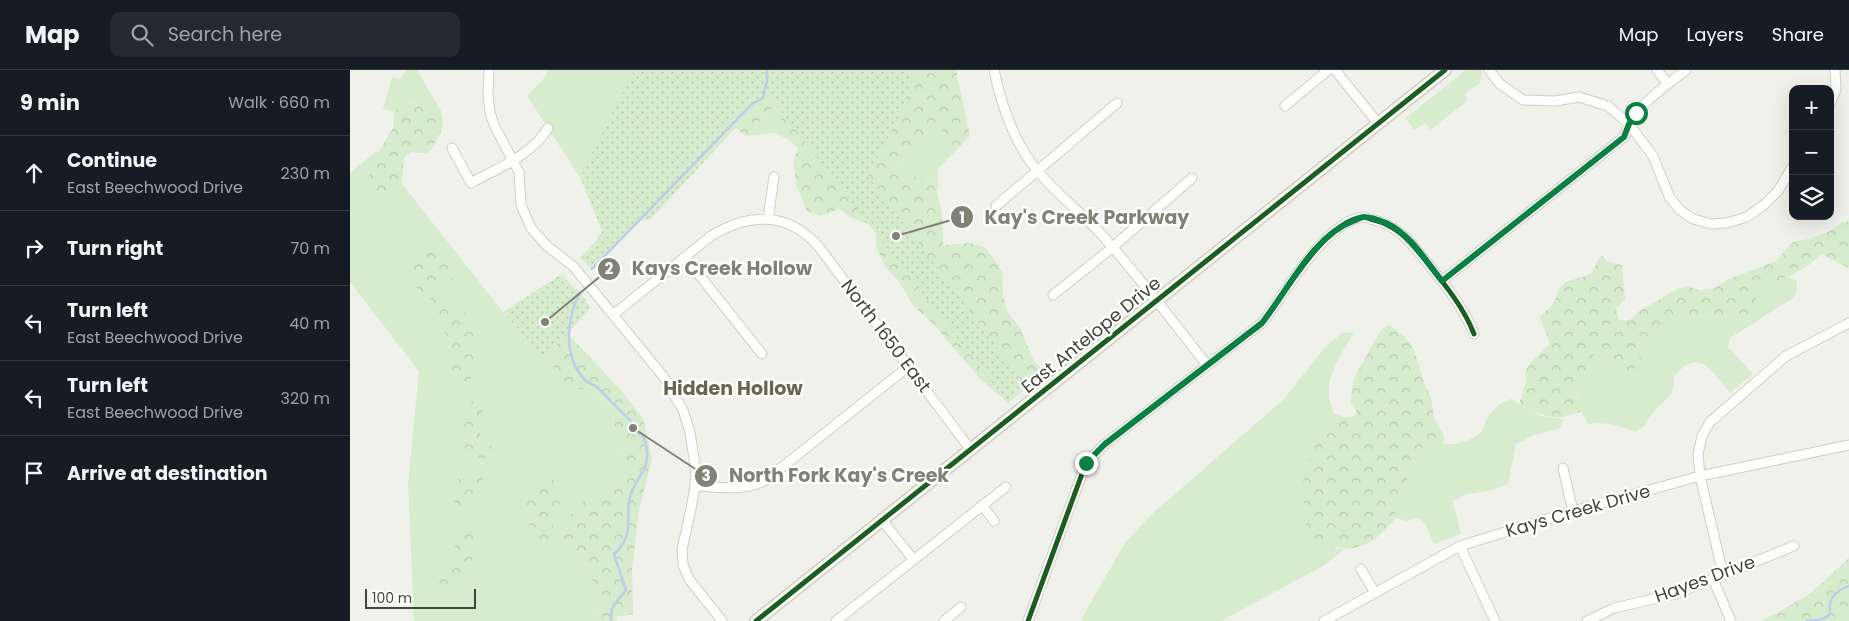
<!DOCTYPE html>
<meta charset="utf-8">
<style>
body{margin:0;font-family:Poppins,sans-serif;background:#242831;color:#f1f3f6}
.controls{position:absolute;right:15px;top:15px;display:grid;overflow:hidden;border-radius:10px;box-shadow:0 5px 20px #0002}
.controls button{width:45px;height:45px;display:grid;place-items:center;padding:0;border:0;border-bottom:1px solid #363941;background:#171b24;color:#f1f3f6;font:25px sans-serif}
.scale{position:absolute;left:15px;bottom:12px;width:111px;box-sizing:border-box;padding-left:5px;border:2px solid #474537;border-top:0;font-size:14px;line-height:18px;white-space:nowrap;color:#474537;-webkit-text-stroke:4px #fff;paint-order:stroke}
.stop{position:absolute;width:15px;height:15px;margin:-11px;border:4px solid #0b8043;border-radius:50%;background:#fff}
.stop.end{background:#0b8043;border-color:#fff;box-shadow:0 1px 5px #0008}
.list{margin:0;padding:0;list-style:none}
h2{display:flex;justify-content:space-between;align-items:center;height:65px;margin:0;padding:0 20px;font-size:21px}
h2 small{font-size:16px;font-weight:400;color:#9ea1a6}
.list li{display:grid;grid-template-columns:32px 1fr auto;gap:15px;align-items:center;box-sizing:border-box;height:75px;padding:0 20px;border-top:1px solid #363941}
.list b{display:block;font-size:19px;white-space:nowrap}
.list p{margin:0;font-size:16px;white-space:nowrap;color:#9ea1a6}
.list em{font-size:16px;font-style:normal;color:#9ea1a6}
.icon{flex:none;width:28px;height:28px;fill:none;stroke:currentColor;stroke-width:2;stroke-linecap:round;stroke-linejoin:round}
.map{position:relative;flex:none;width:1499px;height:551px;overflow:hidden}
header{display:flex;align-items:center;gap:30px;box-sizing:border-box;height:70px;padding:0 25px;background:#171b24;border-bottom:1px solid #363941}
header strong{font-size:24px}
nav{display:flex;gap:28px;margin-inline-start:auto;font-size:18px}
.search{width:350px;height:45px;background:#242831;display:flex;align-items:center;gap:12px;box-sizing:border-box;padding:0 18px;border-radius:10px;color:#9ea1a6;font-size:19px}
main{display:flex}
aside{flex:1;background:#171b24}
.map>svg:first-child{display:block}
.grass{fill:#d7ebcd}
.forest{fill:url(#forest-crowns)}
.park{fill:url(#park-dots)}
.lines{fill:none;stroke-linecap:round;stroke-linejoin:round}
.stream{stroke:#becdec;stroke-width:2.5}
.minor-casing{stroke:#cfcfc9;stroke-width:11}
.secondary-casing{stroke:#d1d1c4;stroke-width:14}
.minor{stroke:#fdfdfc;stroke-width:9}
.secondary{stroke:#f6f7ef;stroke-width:11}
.cycleway-casing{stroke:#fff;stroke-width:8}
.cycleway{stroke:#1b5e20;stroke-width:5}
.route{stroke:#0b8043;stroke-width:6}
.labels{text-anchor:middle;stroke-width:4.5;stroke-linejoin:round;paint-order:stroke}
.street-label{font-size:18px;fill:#474537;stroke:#fff}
.neighbourhood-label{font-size:19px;font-weight:bold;fill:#69664f;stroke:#fff}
.leader{fill:none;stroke:#828176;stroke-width:2}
.callout-dot{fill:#828176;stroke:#fff;stroke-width:2}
.mark-label{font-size:15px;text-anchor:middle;font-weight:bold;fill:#fff}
.callout-label{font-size:19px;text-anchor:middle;font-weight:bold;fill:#828176;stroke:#fff;stroke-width:4.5;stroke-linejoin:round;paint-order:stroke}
</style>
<header>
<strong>Map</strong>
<div class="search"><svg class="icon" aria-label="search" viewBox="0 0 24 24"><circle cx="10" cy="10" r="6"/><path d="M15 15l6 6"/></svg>Search here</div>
<nav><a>Map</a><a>Layers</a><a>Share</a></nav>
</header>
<main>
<aside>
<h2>9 min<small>Walk · 660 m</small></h2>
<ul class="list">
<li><svg class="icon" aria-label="ahead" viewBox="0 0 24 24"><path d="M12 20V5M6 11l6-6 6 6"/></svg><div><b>Continue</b><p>East Beechwood Drive</p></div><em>230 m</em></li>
<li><svg class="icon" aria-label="right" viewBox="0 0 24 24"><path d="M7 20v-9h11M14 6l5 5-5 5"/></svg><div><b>Turn right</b></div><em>70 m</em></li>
<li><svg class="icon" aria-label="left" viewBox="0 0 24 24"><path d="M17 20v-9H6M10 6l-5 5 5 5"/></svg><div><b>Turn left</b><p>East Beechwood Drive</p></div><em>40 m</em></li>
<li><svg class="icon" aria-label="left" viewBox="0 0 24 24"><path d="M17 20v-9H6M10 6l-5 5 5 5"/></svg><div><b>Turn left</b><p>East Beechwood Drive</p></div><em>320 m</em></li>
<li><svg class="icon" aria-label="arrive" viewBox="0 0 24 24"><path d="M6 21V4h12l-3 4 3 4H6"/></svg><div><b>Arrive at destination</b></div></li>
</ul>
</aside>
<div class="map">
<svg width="1499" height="551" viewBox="0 0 1499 551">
<defs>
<pattern id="forest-crowns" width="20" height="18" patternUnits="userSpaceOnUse" patternTransform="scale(1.25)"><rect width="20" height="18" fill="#d7ebcd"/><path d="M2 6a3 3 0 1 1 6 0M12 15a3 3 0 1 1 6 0" fill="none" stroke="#bacbb1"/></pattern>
<pattern id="park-dots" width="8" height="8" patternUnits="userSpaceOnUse" patternTransform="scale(1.25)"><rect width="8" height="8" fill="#d7ebcd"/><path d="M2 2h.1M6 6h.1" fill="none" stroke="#bacbb1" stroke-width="1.8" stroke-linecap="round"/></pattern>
</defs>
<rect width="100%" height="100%" fill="#f1f1eb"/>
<path class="grass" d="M57,0H67L89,38H75L59,31L44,42L33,39L42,7L49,9Z
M198,0H295L245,93L230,107L177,26L195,7Z
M495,0L430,50L425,63L396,66L433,27Z
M1116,0H1132L1130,13L1115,24L1117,31L1080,60L1076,53L1064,60L1056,48Z
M591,47L598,89L588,99V122L582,109L544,105L551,77L566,75Z
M26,81L153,242L185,278L204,277V298L241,319L264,339L263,358L273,372L275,415L259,416L207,462L236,492L248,529L247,551H64L58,413L69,301L0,212V103Z
M1438,207L1447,211V221L1443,228L1380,268L1378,277L1403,304L1380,323C1362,301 1348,275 1323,308L1324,315L1322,323L1301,345L1294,356L1285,362C1269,355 1255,351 1238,354C1219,322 1230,311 1245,281L1257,289L1266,306L1292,269L1339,246L1392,250C1400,240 1401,235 1407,225C1413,214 1427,210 1438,207Z
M1004,262C996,276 980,301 979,317C978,326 981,336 984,344L972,358L952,415L985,478L995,479L973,496L871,551H731L741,532L775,473L802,444L934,329L975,277L992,263Z
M1161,329L1191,346L1213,349L1210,358L1184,365L1166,374L1158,414L1138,421L1116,424L1103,431L1111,464L1084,474L1075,454L1068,448L1057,451L1046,448L1045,435L1057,411L1058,397L1063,386L1074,379L1087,378L1093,374H1104L1119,370L1132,362C1136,346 1145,334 1161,329Z"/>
<path class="forest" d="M526,0H606L620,66L598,89L590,48L566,75L551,77L544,104L582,109C591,130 594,152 593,175L619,173L635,177L652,201L653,226L658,243L670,258L684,291L695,302L658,333L629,308L586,257L563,235L549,212L535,196L526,176V157L500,147L489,139L471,146L457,142L447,117L443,92L448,79L441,71L425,63L430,50L443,34Z
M388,15L433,27L396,66L382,55Z
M59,31C69,38 77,38 89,38C98,53 89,70 78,83L62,82L54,87L51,124L38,129L21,124L19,112L21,95L43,58L44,42Z
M1493,152H1499V198L1472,184L1459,195L1438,207L1422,212L1408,223L1402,239L1392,250L1339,246L1292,269L1283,281L1294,290C1286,300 1279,303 1266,307L1257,289L1245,282L1232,308L1227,323L1231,342C1203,352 1194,347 1169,334L1176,311V300L1181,292L1200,274L1190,247L1203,234L1210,218L1216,212L1241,204L1251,185L1259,192L1272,195L1275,229L1266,239L1269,250H1280L1289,241L1327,219L1338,216L1348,220L1362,219L1377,210L1426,191L1443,172L1462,168L1480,161Z
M85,178C98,185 103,195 103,210L94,214L88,220L103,233L105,241H112L120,245L129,284L119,313H108L99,308C100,284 97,262 87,239C85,234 81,228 76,224C73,222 68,220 66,217C55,198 68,185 85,178Z
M227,219L236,230L217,263L270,319L293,348L302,389L289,440L282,499L283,544L265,547L267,551H247L248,529L236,492L207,462L231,433L259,416L275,415L273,372L263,358L264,338L241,319H219L204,298L205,224Z
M1039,255L1053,265L1063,277L1075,315L1081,327L1084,347L1094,366L1093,374L1087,378L1074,379L1063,386L1058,397L1057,411L1045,435L1046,448C1016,483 996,487 957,464L952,415L964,374L972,358L984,344L994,347H1003L1007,342L1001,333L1003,310L1031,260Z
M130,329L134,351L130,366L142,377L134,389L122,386L112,376L113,345L117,333Z
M118,400L132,403L134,427L115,440L106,442C103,423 101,411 118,400Z
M195,404C213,416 223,421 204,440L203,457L199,469L186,473L178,462L179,449L165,432Z
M121,457L127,465C125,495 116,507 93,526L87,524L85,517L96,501L105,476Z
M1499,488V551H1412L1460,524Z"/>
<path class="park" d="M284,0H561L562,22L518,106L677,317L658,333L419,26L401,41L301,149L287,152L242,199L230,188L246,171L252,161L230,107Z
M212,204L241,238L194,288L153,242Z"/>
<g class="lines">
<path class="stream" d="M242,199L402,34L413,28L417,10V0
M230,223C216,248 213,288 235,310C238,314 244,314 248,318C259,329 269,340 281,351C283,363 289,361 294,369C296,373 297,381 297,385C298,401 283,412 280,427C275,450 285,466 264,484L276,520C267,535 261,529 261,551
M1456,551C1465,550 1475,551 1480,543C1477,529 1487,520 1499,516"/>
<defs>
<path id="minor" d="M139,0L138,25L140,43L145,57L169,102L171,135L181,158L197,176L223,196L313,306L333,340L340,362L346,402L345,416L341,439L332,479L333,495L339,509L372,551
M644,0C652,38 665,77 692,106C713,130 738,148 759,173C793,212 825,254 857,295
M985,0L1027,52
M1139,0L1150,14L1173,30L1205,31L1229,27L1258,36L1279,54L1303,86L1320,128L1330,140L1343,149L1361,154L1377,153L1397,147L1415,134L1428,121L1443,96
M1307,0L1318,14
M1480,34L1486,19L1485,0
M935,36L978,0
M102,78L121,113C148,98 182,85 198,58
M646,136L767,33
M418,149L424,107
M335,187L412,284
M1092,211L1274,67C1285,35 1311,20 1336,0
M703,225L763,177L842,108
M263,245L361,166C399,143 438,141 469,177L620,379
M1213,398L1223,441
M345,416C369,417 394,422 416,410L559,296
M632,435L644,451
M532,450L563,489
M1110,476L1145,551
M1011,499L1025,523
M1373,504L1350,406L1348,384L1352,366L1360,352L1436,286L1499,253
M1363,509L1381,551
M486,551L656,417
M594,551L611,537
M678,551L736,393L755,374L912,253C934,225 975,151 1013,147C1016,147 1020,149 1024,150C1045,155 1058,169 1071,185C1091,210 1113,235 1124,264
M974,551L1110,476L1223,441L1350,406L1499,375
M1237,551L1264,538L1325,524L1444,476"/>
<path id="secondary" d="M406,551L1095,0"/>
</defs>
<use href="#minor" class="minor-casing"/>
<use href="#secondary" class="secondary-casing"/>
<use href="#minor" class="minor"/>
<use href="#secondary" class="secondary"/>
<defs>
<path id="cycleway" d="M406,551L1095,0
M678,551L736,393L755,374L912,253C934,225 975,151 1013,147C1016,147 1020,149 1024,150C1045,155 1058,169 1071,185C1091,210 1113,235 1124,264"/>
</defs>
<use href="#cycleway" class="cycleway-casing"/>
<use href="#cycleway" class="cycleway"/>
</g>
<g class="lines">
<path class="route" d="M736,393L755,374L912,253C938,220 963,166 1003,151C1006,150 1011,147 1014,147C1020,147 1031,151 1036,153C1060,164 1076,191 1092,211L1274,67L1279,54L1286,43"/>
</g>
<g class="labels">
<g class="street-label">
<text transform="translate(741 265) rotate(-39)" y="6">East Antelope Drive</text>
<text transform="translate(536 266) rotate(53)" y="6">North 1650 East</text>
<text transform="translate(1228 441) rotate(-16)" y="6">Kays Creek Drive</text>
<text transform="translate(1355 509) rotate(-20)" y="6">Hayes Drive</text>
</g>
<g class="neighbourhood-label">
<text x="383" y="325">Hidden Hollow</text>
</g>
</g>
<path class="leader" d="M546 166L612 147M195 252L259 199M283 358L356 406"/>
<g class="callout-dot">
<circle cx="546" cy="166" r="5"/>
<circle cx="195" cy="252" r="5"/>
<circle cx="283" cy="358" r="5"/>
<circle cx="612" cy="147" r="12"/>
<circle cx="259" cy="199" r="12"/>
<circle cx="356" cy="406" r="12"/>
</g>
<g class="mark-label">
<text x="612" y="153">1</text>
<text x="259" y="204">2</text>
<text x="356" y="411">3</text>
</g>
<g class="callout-label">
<text x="737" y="154">Kay's Creek Parkway</text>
<text x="372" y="205">Kays Creek Hollow</text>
<text x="489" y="412">North Fork Kay's Creek</text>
</g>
</svg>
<div class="controls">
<button>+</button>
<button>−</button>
<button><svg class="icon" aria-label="layers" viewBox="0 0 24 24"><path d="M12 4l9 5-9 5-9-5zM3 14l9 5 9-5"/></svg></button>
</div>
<div class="scale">100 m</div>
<div class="stop" style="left:1286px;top:43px"></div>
<div class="stop end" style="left:736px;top:393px"></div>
</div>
</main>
